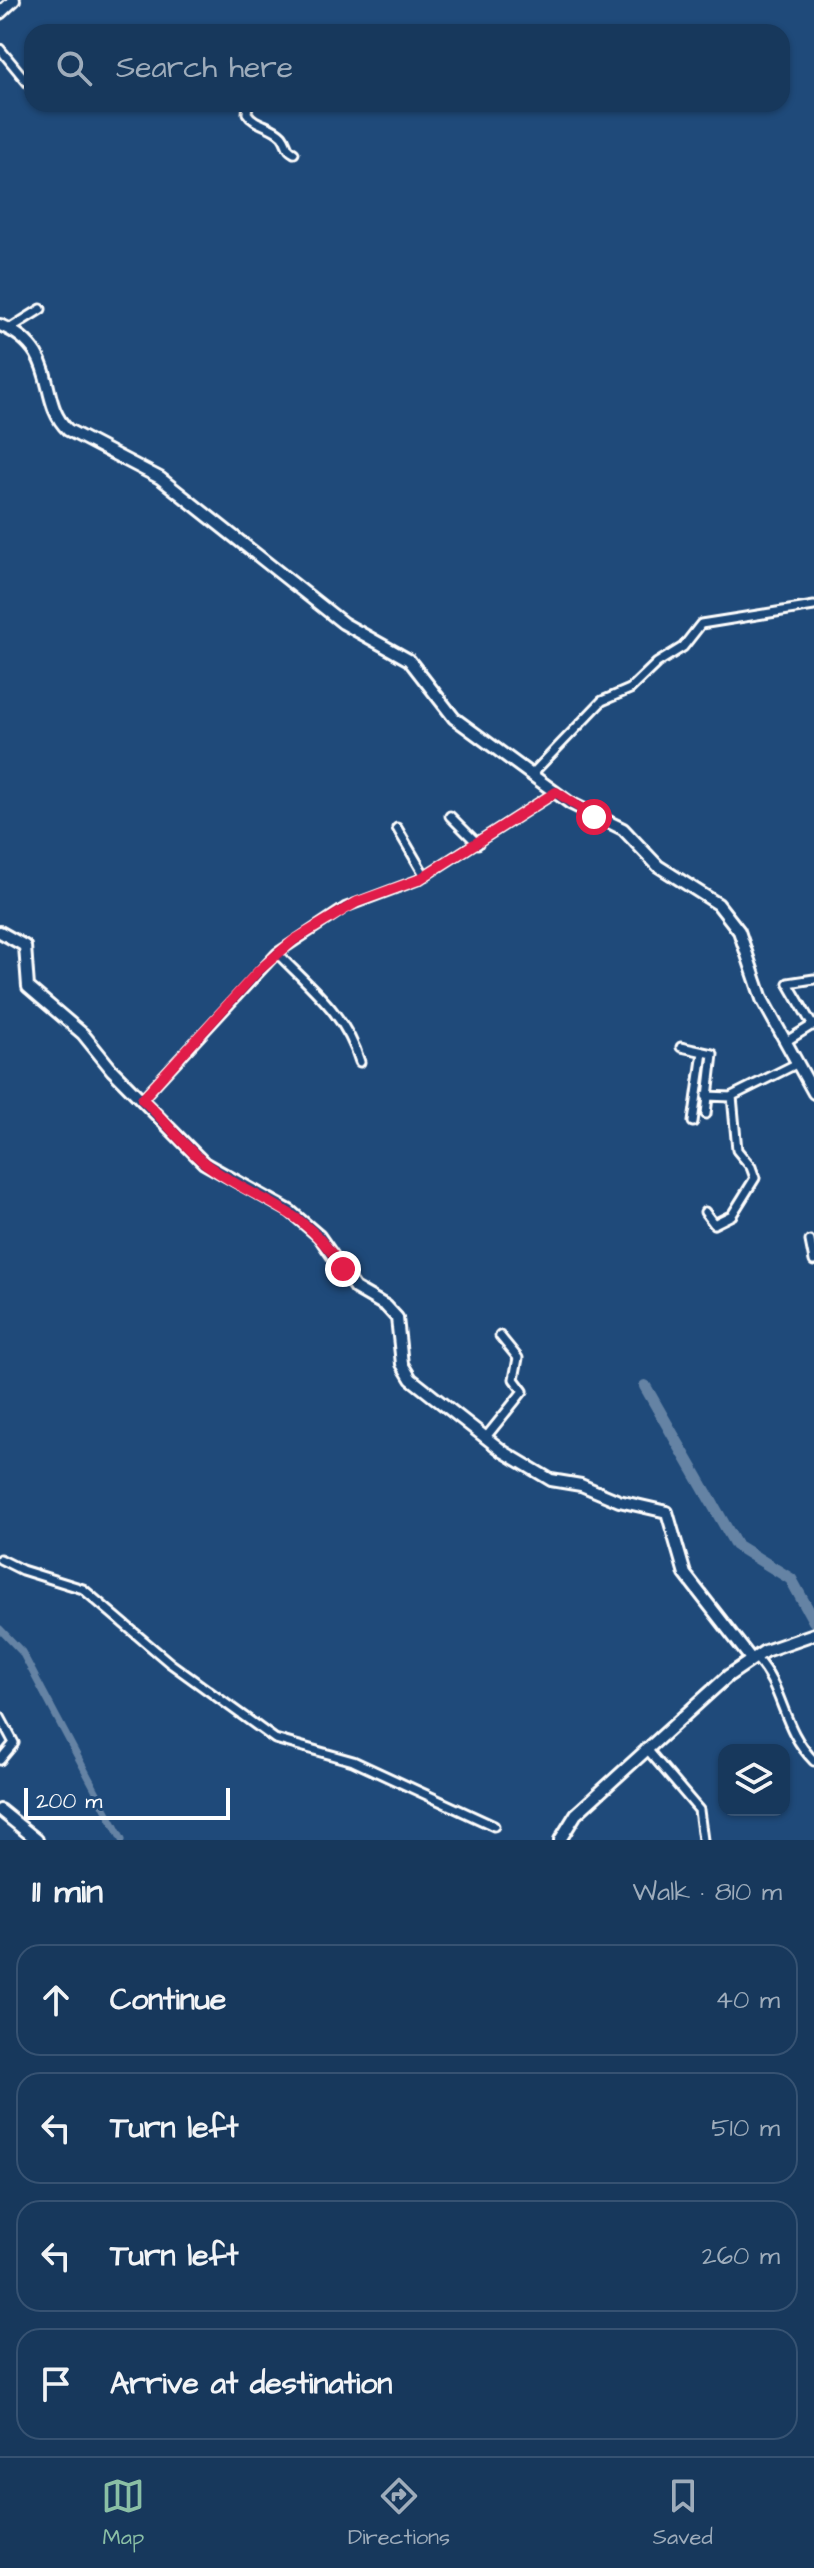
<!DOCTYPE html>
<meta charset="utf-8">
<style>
body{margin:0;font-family:"Architects Daughter",sans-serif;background:#203f62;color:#f1f3f6}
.controls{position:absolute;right:24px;bottom:24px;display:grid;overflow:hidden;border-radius:16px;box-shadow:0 2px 6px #0004}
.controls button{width:72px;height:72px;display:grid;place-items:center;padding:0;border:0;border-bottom:2px solid #365272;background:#17385c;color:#f1f3f6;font:40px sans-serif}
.scale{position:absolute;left:24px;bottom:20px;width:206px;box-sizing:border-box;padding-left:8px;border:4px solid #fff;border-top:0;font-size:22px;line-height:28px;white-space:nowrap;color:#fff;-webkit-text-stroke:6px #1f4a7a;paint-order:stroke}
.stop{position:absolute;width:24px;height:24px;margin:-18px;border:6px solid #e11d48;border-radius:50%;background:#fff}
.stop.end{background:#e11d48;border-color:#fff;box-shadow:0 2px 8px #0008}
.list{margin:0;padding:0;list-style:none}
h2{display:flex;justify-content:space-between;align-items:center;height:104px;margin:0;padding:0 32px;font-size:34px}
h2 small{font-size:26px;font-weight:400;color:#9eacbb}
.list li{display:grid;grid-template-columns:52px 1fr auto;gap:24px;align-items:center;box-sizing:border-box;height:112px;margin:0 16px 16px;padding:0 16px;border:2px solid #365272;border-radius:24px}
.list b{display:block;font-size:30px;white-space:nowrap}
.list em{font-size:26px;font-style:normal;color:#9eacbb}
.icon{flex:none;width:44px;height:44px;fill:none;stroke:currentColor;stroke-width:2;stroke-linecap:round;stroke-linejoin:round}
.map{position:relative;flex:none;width:814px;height:1840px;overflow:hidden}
.search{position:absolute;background:#17385c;box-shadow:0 2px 6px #0004;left:24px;right:24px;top:24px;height:88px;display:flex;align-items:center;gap:20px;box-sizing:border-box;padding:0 28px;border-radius:24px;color:#9eacbb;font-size:30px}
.sheet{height:616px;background:#17385c}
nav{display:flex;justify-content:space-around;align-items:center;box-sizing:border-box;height:112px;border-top:2px solid #365272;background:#17385c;font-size:22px;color:#9eacbb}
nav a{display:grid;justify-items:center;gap:4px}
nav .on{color:#8abfa5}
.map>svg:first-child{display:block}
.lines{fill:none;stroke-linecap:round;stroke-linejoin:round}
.canal{stroke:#6583a4;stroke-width:7}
.river{stroke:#6583a4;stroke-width:12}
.street-casing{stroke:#fff;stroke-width:13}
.secondary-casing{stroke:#fff;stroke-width:16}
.street{stroke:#1f4a7a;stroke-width:7}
.secondary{stroke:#1f4a7a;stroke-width:10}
.route{stroke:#e11d48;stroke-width:10}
</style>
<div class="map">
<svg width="814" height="1840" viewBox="0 0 814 1840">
<rect width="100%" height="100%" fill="#1f4a7a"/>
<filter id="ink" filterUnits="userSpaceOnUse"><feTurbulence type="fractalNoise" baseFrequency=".0125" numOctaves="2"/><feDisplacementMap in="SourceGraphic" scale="16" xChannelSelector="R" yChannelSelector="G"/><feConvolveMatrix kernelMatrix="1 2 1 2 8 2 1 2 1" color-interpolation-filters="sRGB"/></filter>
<g filter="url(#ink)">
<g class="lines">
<path class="canal" d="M0,1629L22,1652L122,1840"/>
<path class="river" d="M645,1386L736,1545L791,1579L814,1621"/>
<defs>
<path id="street" d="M0,49L32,88
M248,104L247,113C255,126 271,124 282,136C288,144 285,148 294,153
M9,329L41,309
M533,773L602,701L630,689L657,663L683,647L701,624L814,606
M450,816L478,844
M397,828L425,876
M277,953C310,987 346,1014 360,1062
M813,1026L788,983L814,979
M785,1042L814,1024
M681,1047L713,1054L706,1114
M706,1096L732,1097
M142,1099L277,953L346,907L418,880L556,792
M693,1122L703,1052
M705,1212L714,1224L732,1215L755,1178L751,1167L737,1150L732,1096L796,1064
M810,1241L814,1261
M486,1437L523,1391L514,1379L518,1358L500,1336
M0,1559L22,1570L83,1589L170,1663L275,1739L353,1761L494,1826
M755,1657C786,1691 780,1726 814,1761
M0,1717L14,1743L0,1760
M646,1748L699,1810L703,1840"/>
<path id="secondary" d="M0,13L14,0
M0,325C62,351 36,400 68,430L160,478L343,623L409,660L454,718L570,803L623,829L658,866L718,904L739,931L762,999L814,1093
M0,932L25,946L28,987L83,1034L112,1070L204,1163L290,1211L319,1236L355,1288L386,1306L397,1318L402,1364L411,1379L504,1452L551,1480L581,1485L619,1501L667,1512L685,1574L751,1659
M0,1810L37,1840
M560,1840L576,1814L728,1676L765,1651L814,1634"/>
</defs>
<use href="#street" class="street-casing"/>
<use href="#secondary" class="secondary-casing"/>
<use href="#street" class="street"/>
<use href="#secondary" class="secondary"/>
</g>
</g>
<g class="lines" filter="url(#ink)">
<path class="route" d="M343,1269C299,1202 264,1207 207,1165C183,1146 165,1120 142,1099L258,971L294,940L357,902L418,880L556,792L594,817"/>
</g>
</svg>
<div class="controls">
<button><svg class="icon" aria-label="layers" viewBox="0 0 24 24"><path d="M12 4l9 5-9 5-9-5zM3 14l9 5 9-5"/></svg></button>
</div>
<div class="scale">200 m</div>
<div class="stop" style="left:594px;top:817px"></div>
<div class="stop end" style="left:343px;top:1269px"></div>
<div class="search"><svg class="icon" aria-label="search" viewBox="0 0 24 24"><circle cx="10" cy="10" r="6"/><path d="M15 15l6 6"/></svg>Search here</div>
</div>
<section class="sheet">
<h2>11 min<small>Walk · 810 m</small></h2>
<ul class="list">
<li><svg class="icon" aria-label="ahead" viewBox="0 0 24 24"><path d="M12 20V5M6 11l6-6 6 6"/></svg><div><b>Continue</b></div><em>40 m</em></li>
<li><svg class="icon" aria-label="left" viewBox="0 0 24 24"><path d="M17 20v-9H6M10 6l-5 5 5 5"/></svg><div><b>Turn left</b></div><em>510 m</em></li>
<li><svg class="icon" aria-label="left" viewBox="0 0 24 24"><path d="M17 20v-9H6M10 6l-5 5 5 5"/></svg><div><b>Turn left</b></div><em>260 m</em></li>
<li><svg class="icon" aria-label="arrive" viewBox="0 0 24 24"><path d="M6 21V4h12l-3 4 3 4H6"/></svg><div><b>Arrive at destination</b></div></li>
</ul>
</section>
<nav>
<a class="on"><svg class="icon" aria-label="map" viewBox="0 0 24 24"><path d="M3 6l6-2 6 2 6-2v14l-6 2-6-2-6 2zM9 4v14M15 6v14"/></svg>Map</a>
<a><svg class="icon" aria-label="directions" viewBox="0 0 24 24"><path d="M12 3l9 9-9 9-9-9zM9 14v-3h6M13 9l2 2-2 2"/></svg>Directions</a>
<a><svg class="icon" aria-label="saved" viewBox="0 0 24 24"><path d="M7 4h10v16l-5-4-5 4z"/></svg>Saved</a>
</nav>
